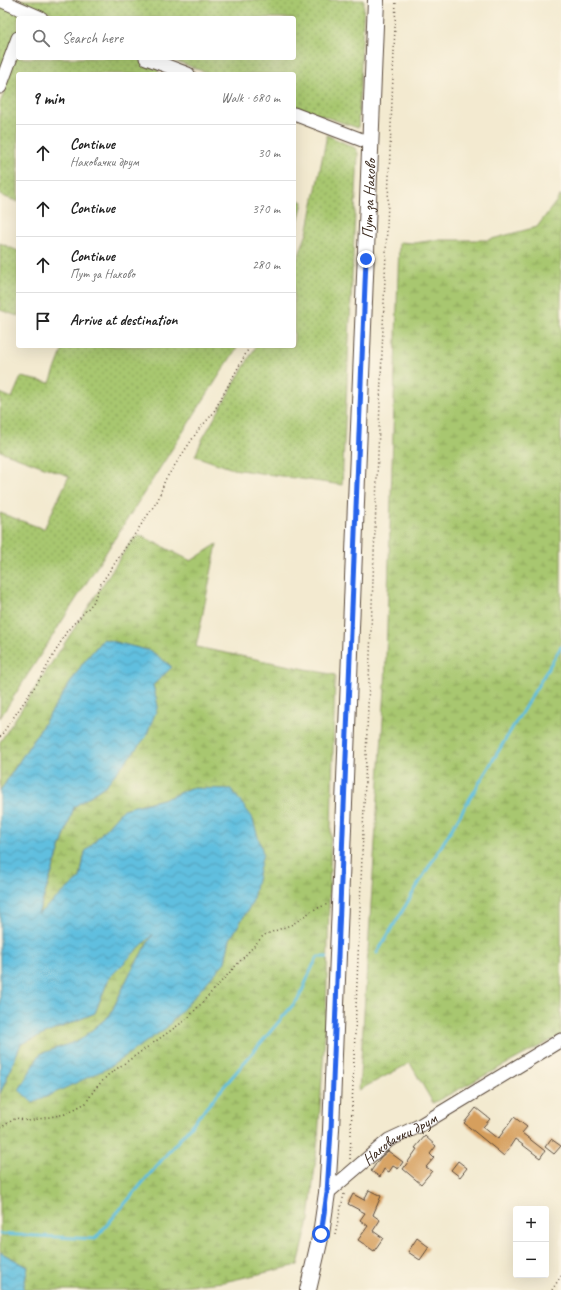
<!DOCTYPE html>
<meta charset="utf-8">
<style>
body{margin:0;font-family:Caveat,sans-serif;background:#f2f2f2;color:#222}
.controls{position:absolute;right:12px;bottom:12px;display:grid;overflow:hidden;border-radius:4px;box-shadow:0 4px 16px #0002}
.controls button{width:36px;height:36px;display:grid;place-items:center;padding:0;border:0;border-bottom:1px solid #e0e0e0;background:#fff;color:#222;font:20px sans-serif}
.stop{position:absolute;width:12px;height:12px;margin:-9px;border:3px solid #2563eb;border-radius:50%;background:#fff}
.stop.end{background:#2563eb;border-color:#fff;box-shadow:0 1px 4px #0008}
.list{margin:0;padding:0;list-style:none}
h2{display:flex;justify-content:space-between;align-items:center;height:52px;margin:0;padding:0 16px;font-size:17px}
h2 small{font-size:13px;font-weight:400;color:#767676}
.list li{display:grid;grid-template-columns:26px 1fr auto;gap:12px;align-items:center;box-sizing:border-box;height:56px;padding:0 16px;border-top:1px solid #e0e0e0}
.list b{display:block;font-size:15px;white-space:nowrap}
.list p{margin:0;font-size:13px;white-space:nowrap;color:#767676}
.list em{font-size:13px;font-style:normal;color:#767676}
.icon{flex:none;width:22px;height:22px;fill:none;stroke:currentColor;stroke-width:2;stroke-linecap:round;stroke-linejoin:round}
.map{position:relative;flex:none;width:561px;height:1290px;overflow:hidden}
.search{position:absolute;background:#fff;box-shadow:0 4px 16px #0002;left:16px;top:16px;width:280px;height:44px;display:flex;align-items:center;gap:10px;box-sizing:border-box;padding:0 14px;border-radius:4px;color:#767676;font-size:15px}
.panel{position:absolute;background:#fff;box-shadow:0 4px 16px #0002;left:16px;top:72px;width:280px;height:276px;border-radius:4px}
.map>svg:first-child{display:block}
.green{fill:url(#green-dots);stroke:#727846}
.wetland{fill:url(#wetland-marsh);stroke:#727846}
.water{fill:url(#water-waves);stroke:#4e747e}
.lines{fill:none;stroke-linecap:round;stroke-linejoin:round}
.stream{stroke:#61bfdf;stroke-width:3}
.building{fill:#d69f5d}
.minor-casing{stroke:#574739;stroke-width:15}
.major-casing{stroke:#574739;stroke-width:18}
.path{stroke:#574739;stroke-width:1.5;stroke-dasharray:1 3;stroke-linecap:butt}
.minor{stroke:#fff;stroke-width:13}
.major{stroke:#fff;stroke-width:16}
.route{stroke:#2563eb;stroke-width:5}
.labels{text-anchor:middle;stroke-width:3;stroke-linejoin:round;paint-order:stroke}
.street-label{font-size:16px;fill:#3b2a1e;stroke:#fcf5e5}
</style>
<div class="map">
<svg width="561" height="1290" viewBox="0 0 561 1290">
<defs>
<pattern id="green-dots" width="8" height="8" patternUnits="userSpaceOnUse"><rect width="8" height="8" fill="#a8c76f"/><path d="M2 2h.1M6 6h.1" fill="none" stroke="#8aa25b" stroke-width="1.8" stroke-linecap="round"/></pattern>
<pattern id="wetland-marsh" width="20" height="14" patternUnits="userSpaceOnUse"><rect width="20" height="14" fill="#a8c76f"/><path d="M1 5h8M5 5V1M11 12h8M15 12V8" fill="none" stroke="#8aa25b"/></pattern>
<pattern id="water-waves" width="16" height="10" patternUnits="userSpaceOnUse"><rect width="16" height="10" fill="#61bfdf"/><path d="M0 5q4-4 8 0t8 0" fill="none" stroke="#519bb4"/></pattern>
</defs>
<rect width="100%" height="100%" fill="#fcf5e5"/>
<filter id="ink" filterUnits="userSpaceOnUse"><feTurbulence type="fractalNoise" baseFrequency=".025" numOctaves="2"/><feDisplacementMap in="SourceGraphic" scale="8" xChannelSelector="R" yChannelSelector="G"/><feConvolveMatrix kernelMatrix="1 2 1 2 8 2 1 2 1" color-interpolation-filters="sRGB"/></filter>
<filter id="wash" filterUnits="userSpaceOnUse"><feTurbulence type="fractalNoise" baseFrequency=".012" numOctaves="4" result="noise"/><feDisplacementMap in="SourceGraphic" scale="16" xChannelSelector="R" yChannelSelector="G"/><feGaussianBlur stdDeviation="0.9" result="paint"/><feColorMatrix in="noise" values="0 0 0 0 0 0 0 0 0 0 0 0 0 0 0 0 0 1.4 0 .05"/><feComposite in="paint" operator="in"/></filter>
<g filter="url(#wash)">
<rect width="100%" height="100%" fill="#f3ead0"/>
<path class="green" d="M0,0L45,18H18V58H134L159,69L158,74H18V202L0,195V103L6,88L0,85Z
M19,0H364L358,128L294,106V74H210L168,58H294V18H64Z
M327,135L355,148L358,153L342,485L233,469L195,456L203,438L256,346H294V268L307,233Z
M294,198L303,202L294,238Z
M0,243L18,251V316L0,310Z
M64,346H238L0,718V513L44,529L69,476L0,451V393L12,398L21,377L50,383Z"/>
<path class="wetland" d="M561,195V1035L433,1103L410,1063L359,1090L385,688L399,242L415,243L435,240H488L537,227Z
M140,535L191,561L217,544L196,647L335,675L326,1018L318,1138L309,1220L298,1265L224,1282L158,1288L157,1290H23L28,1267L0,1252V1094L21,1044L95,1013L109,978L154,932L130,973L110,1015L80,1040L40,1054L19,1090L225,962L230,939L252,903L190,788L170,797L123,809L85,852L80,878L38,915L74,807L106,785L158,706L153,685L172,667L151,651L103,639L83,663L0,791V742L132,540Z"/>
<path class="water" d="M103,639L151,651L172,667L153,685L158,706L146,737L106,785L74,807L38,914L80,878L85,852L123,809L170,797L190,788L231,789L252,817L263,853L252,903L230,939L225,962L166,1028L108,1068L33,1103L19,1090L40,1054L80,1040L110,1015L130,973L153,934L109,978L95,1013L21,1044L0,1094V791L83,663Z
M0,1252L28,1267L23,1290H0Z"/>
<g class="lines">
<path class="stream" d="M377,953L561,647
M0,1234L95,1239L298,999C306,985 309,970 318,957H327"/>
</g>
<g id="blocks">
<path class="building" d="M476,1108L490,1119L483,1127L498,1139L514,1117L527,1127L522,1133L545,1151L540,1158L515,1139L504,1156L464,1123Z
M425,1136L436,1146L430,1154L434,1158L426,1167L432,1171L421,1184L403,1169L417,1149L415,1148Z
M551,1139L561,1146L554,1154L545,1147Z
M388,1151L403,1162L398,1169L393,1166L389,1172L384,1169L380,1177L371,1171L380,1158Z
M458,1161L467,1168L460,1177L451,1170Z
M369,1190L381,1196L373,1215L380,1220L373,1231L383,1238L374,1251L358,1240L368,1226L360,1220L365,1213L348,1204L353,1194L364,1200Z
M417,1238L429,1247L420,1260L408,1252Z"/>
</g>
</g>
<g filter="url(#ink)">
<use href="#blocks" fill-opacity="0" stroke="#574739" stroke-width="1"/>
<g class="lines">
<defs>
<g id="minor">
<path d="M0,0L41,18"/>
<path d="M146,58L188,74"/>
<path d="M0,87L18,38"/>
<path d="M294,114L370,143"/>
<path id="s1" d="M327,1193L389,1140L419,1126L561,1040"/>
</g>
<g id="major">
<path id="s2" d="M308,1290L321,1234L327,1193L331,1130L376,0"/>
</g>
</defs>
<use href="#minor" class="minor-casing"/>
<use href="#major" class="major-casing"/>
<path class="path" d="M0,737L40,679L67,631L93,603L100,585L158,500L165,480L199,429L212,415L250,346
M0,1128L16,1118L28,1121L65,1114L86,1103L94,1090L108,1075L187,1019L264,935L293,924L313,910L328,904
M350,1159L396,0
M335,1234L344,1194
M552,1290L561,1276"/>
<use href="#minor" class="minor"/>
<use href="#major" class="major"/>
</g>
</g>
<g class="lines" filter="url(#ink)">
<path class="route" d="M321,1234L327,1193L331,1130L366,259"/>
</g>
<g class="labels">
<g class="street-label">
<text dy="6" stroke="none"><textPath href="#s2" startOffset="1094">Пут за Наково</textPath></text>
<text dy="6" stroke="none"><textPath href="#s1" startOffset="91">Наковачки друм</textPath></text>
</g>
</g>
</svg>
<div class="controls">
<button>+</button>
<button>−</button>
</div>
<div class="stop" style="left:321px;top:1234px"></div>
<div class="stop end" style="left:366px;top:259px"></div>
<div class="search"><svg class="icon" aria-label="search" viewBox="0 0 24 24"><circle cx="10" cy="10" r="6"/><path d="M15 15l6 6"/></svg>Search here</div>
<section class="panel">
<h2>9 min<small>Walk · 680 m</small></h2>
<ul class="list">
<li><svg class="icon" aria-label="ahead" viewBox="0 0 24 24"><path d="M12 20V5M6 11l6-6 6 6"/></svg><div><b>Continue</b><p>Наковачки друм</p></div><em>30 m</em></li>
<li><svg class="icon" aria-label="ahead" viewBox="0 0 24 24"><path d="M12 20V5M6 11l6-6 6 6"/></svg><div><b>Continue</b></div><em>370 m</em></li>
<li><svg class="icon" aria-label="ahead" viewBox="0 0 24 24"><path d="M12 20V5M6 11l6-6 6 6"/></svg><div><b>Continue</b><p>Пут за Наково</p></div><em>280 m</em></li>
<li><svg class="icon" aria-label="arrive" viewBox="0 0 24 24"><path d="M6 21V4h12l-3 4 3 4H6"/></svg><div><b>Arrive at destination</b></div></li>
</ul>
</section>
</div>
